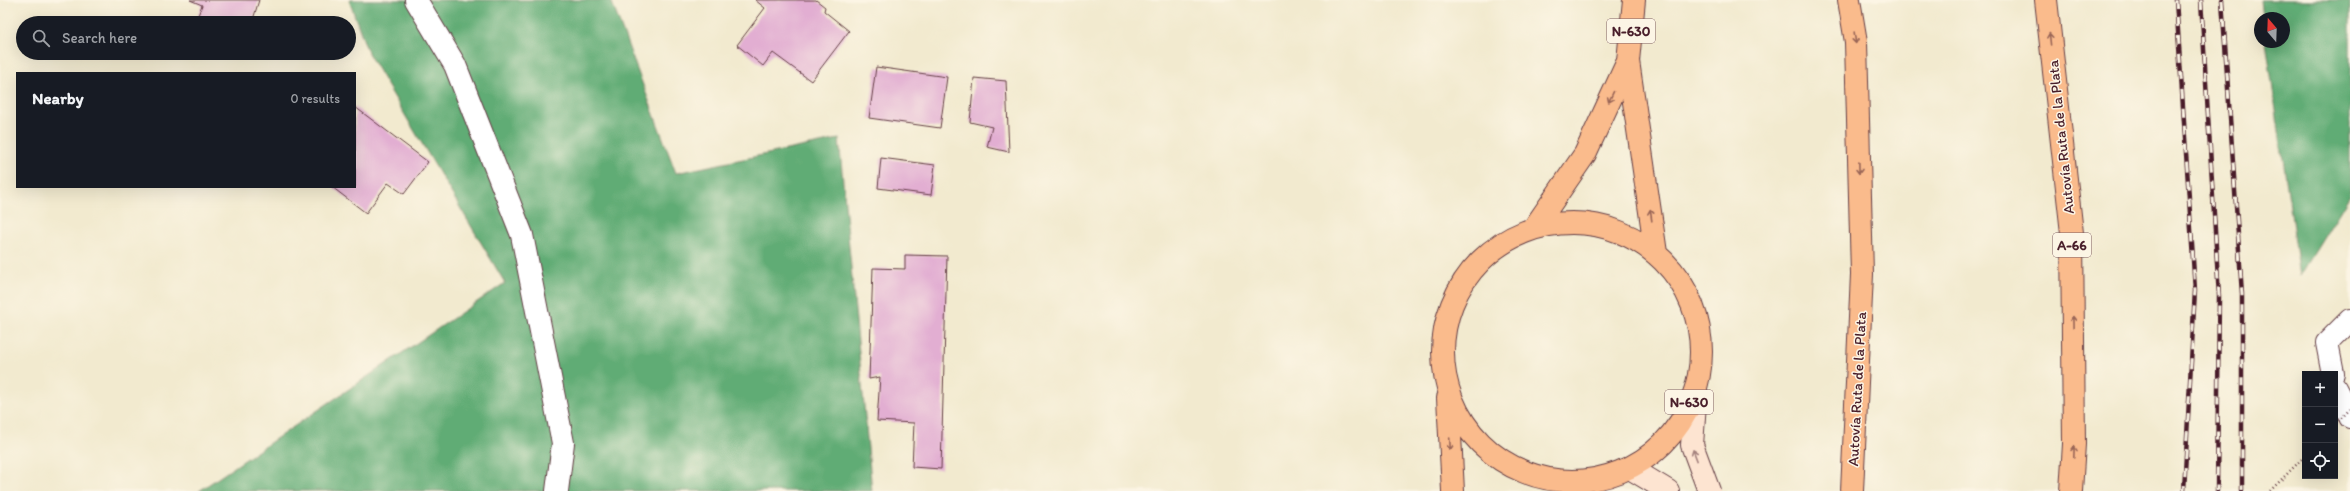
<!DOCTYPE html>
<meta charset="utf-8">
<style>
body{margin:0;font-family:Itim,sans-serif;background:#20242c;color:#f1f3f6}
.controls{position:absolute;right:12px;bottom:12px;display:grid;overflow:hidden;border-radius:0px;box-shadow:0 4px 16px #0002}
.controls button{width:36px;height:36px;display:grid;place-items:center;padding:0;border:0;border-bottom:1px solid #363941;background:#171b24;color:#f1f3f6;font:20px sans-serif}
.compass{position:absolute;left:2254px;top:12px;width:36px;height:36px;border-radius:50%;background:#171b24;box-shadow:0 4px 16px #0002;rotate:341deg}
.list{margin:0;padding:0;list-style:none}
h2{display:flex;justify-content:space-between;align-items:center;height:52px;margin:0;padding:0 16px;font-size:17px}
h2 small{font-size:13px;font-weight:400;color:#9ea1a6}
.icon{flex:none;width:22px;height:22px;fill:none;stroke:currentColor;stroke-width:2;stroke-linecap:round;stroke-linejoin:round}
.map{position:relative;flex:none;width:2350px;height:491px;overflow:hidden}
.search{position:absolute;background:#171b24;box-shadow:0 4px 16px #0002;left:16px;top:16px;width:340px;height:44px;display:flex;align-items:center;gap:10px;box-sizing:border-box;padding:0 14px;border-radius:22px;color:#9ea1a6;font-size:15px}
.panel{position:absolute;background:#171b24;box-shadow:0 4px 16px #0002;left:16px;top:72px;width:340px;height:116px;border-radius:0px}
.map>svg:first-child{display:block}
.forest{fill:#61ac74;stroke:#566650}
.building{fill:#e2aed2}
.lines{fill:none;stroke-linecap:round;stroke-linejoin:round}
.street-casing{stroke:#633d44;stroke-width:24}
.secondary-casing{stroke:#633d44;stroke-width:24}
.highway-casing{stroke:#633d44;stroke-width:24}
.path{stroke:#633d44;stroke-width:2.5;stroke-dasharray:1 3;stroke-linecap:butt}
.street{stroke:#fff;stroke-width:22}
.secondary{stroke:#fde4d1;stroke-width:22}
.highway{stroke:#fabb8c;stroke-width:22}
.rail-casing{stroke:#4a1f2b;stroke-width:4.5}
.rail{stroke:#fcf5e5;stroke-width:3;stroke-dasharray:9;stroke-linecap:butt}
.path-bridge{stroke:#633d44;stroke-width:2.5;stroke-dasharray:1 3;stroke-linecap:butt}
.oneway{stroke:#996557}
.oneway2{stroke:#a4827e}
.labels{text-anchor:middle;stroke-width:3;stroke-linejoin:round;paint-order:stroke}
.shield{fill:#fcf5e5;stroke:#7f5f63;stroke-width:1}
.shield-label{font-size:14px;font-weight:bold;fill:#4a1f2b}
.street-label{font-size:15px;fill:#4a1f2b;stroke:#fcf5e5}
</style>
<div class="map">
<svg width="2350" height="491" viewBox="0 0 2350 491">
<rect width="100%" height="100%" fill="#fcf5e5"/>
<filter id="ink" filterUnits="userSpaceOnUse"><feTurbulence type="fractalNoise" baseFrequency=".025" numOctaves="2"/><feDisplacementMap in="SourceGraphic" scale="8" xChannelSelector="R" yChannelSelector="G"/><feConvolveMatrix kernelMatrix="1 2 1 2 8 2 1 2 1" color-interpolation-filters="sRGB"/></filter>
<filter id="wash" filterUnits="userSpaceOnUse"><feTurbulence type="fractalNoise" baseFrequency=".012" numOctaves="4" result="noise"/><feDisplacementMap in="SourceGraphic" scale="16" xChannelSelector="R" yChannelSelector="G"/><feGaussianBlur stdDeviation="0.9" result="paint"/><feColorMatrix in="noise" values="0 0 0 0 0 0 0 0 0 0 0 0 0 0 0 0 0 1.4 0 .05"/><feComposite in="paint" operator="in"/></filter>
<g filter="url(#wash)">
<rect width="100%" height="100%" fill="#f2eacf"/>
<path class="forest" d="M349,0H611L676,173L839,139L872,491H199L505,283L368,53Z
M2260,0H2350V195L2300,276L2266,42H2284V18H2262Z"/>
<g id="blocks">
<path class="building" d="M190,0H259L252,23H195L202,5Z
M755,0H816L825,7L824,11L849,31L811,81L773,53L763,66L737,45L765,8Z
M876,67L947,77L940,128L869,118Z
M974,78L1006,81L1009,152L987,147L992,127L970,122Z
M355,107L428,162L404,194L388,183L366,213L332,187H355Z
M881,158L935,165L931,195L878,188Z
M905,255L947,256L941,469L912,467L914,423L877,421L880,377L869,379L873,268L905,269Z"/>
</g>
</g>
<g filter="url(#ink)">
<use href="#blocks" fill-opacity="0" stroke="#633d44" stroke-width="1"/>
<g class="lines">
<defs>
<path id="street" d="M416,0L455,65L522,235L563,443L557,491
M2333,374L2327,343L2350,320
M2335,388L2350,417"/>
<path id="secondary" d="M1696,389L1692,445L1709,491
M1630,468L1668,491"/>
<path id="highway" d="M1634,0L1628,61L1656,253
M1849,0L1856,42L1862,274L1852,491
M2046,0L2072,233L2074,444L2071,491
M1443 352a129 129 0 1 1 258 0a129 129 0 1 1-258 0Z
M1534,228L1585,154L1628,61
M1448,398L1453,491"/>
</defs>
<use href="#street" class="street-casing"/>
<use href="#secondary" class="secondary-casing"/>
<use href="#highway" class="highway-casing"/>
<path class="path" d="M2270,491L2305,456"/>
<use href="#street" class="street"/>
<use href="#secondary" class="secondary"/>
<use href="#highway" class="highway"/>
<defs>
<path id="rail" d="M2176,0L2195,290L2184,491
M2201,0L2219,296L2217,491
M2222,0L2242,294V491"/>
</defs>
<use href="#rail" class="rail-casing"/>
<use href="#rail" class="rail"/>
<path class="path-bridge" d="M2336,424L2350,409"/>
</g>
<defs><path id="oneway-shaft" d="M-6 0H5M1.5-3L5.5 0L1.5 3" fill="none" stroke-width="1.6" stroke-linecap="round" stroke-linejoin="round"/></defs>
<g class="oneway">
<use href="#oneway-shaft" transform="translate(1855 38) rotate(82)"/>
<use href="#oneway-shaft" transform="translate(2050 39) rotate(-96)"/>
<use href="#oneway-shaft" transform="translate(1611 97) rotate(115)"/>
<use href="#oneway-shaft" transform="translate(1859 168) rotate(89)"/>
<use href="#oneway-shaft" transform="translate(1651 215) rotate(-98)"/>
<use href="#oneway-shaft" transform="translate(2073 322) rotate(-91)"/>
<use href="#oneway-shaft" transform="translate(1450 444) rotate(87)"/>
<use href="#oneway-shaft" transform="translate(2074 452) rotate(-88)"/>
</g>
<use class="oneway2" href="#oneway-shaft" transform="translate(1695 455) rotate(-111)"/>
</g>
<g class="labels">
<g class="shield">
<rect x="1607" y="19" width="48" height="24" rx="3"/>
<rect x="2053" y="233" width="38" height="24" rx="3"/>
<rect x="1665" y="390" width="48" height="24" rx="3"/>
</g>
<g class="shield-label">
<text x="1631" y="36">N-630</text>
<text x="2072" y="250">A-66</text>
<text x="1689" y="407">N-630</text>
</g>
<g class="street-label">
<text transform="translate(2061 137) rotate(-96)" y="5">Autovía Ruta de la Plata</text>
<text transform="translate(1857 389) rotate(-87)" y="5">Autovía Ruta de la Plata</text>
</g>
</g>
</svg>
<div class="controls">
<button>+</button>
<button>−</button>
<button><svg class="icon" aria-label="locate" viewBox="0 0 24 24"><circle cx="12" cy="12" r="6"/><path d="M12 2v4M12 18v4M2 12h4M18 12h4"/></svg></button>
</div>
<svg class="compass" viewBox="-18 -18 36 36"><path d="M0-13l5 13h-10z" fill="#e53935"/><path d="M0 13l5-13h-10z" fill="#9ea1a6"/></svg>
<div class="search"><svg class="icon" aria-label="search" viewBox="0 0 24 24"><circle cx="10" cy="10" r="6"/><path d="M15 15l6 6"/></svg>Search here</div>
<section class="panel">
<h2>Nearby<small>0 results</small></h2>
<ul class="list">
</ul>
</section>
</div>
